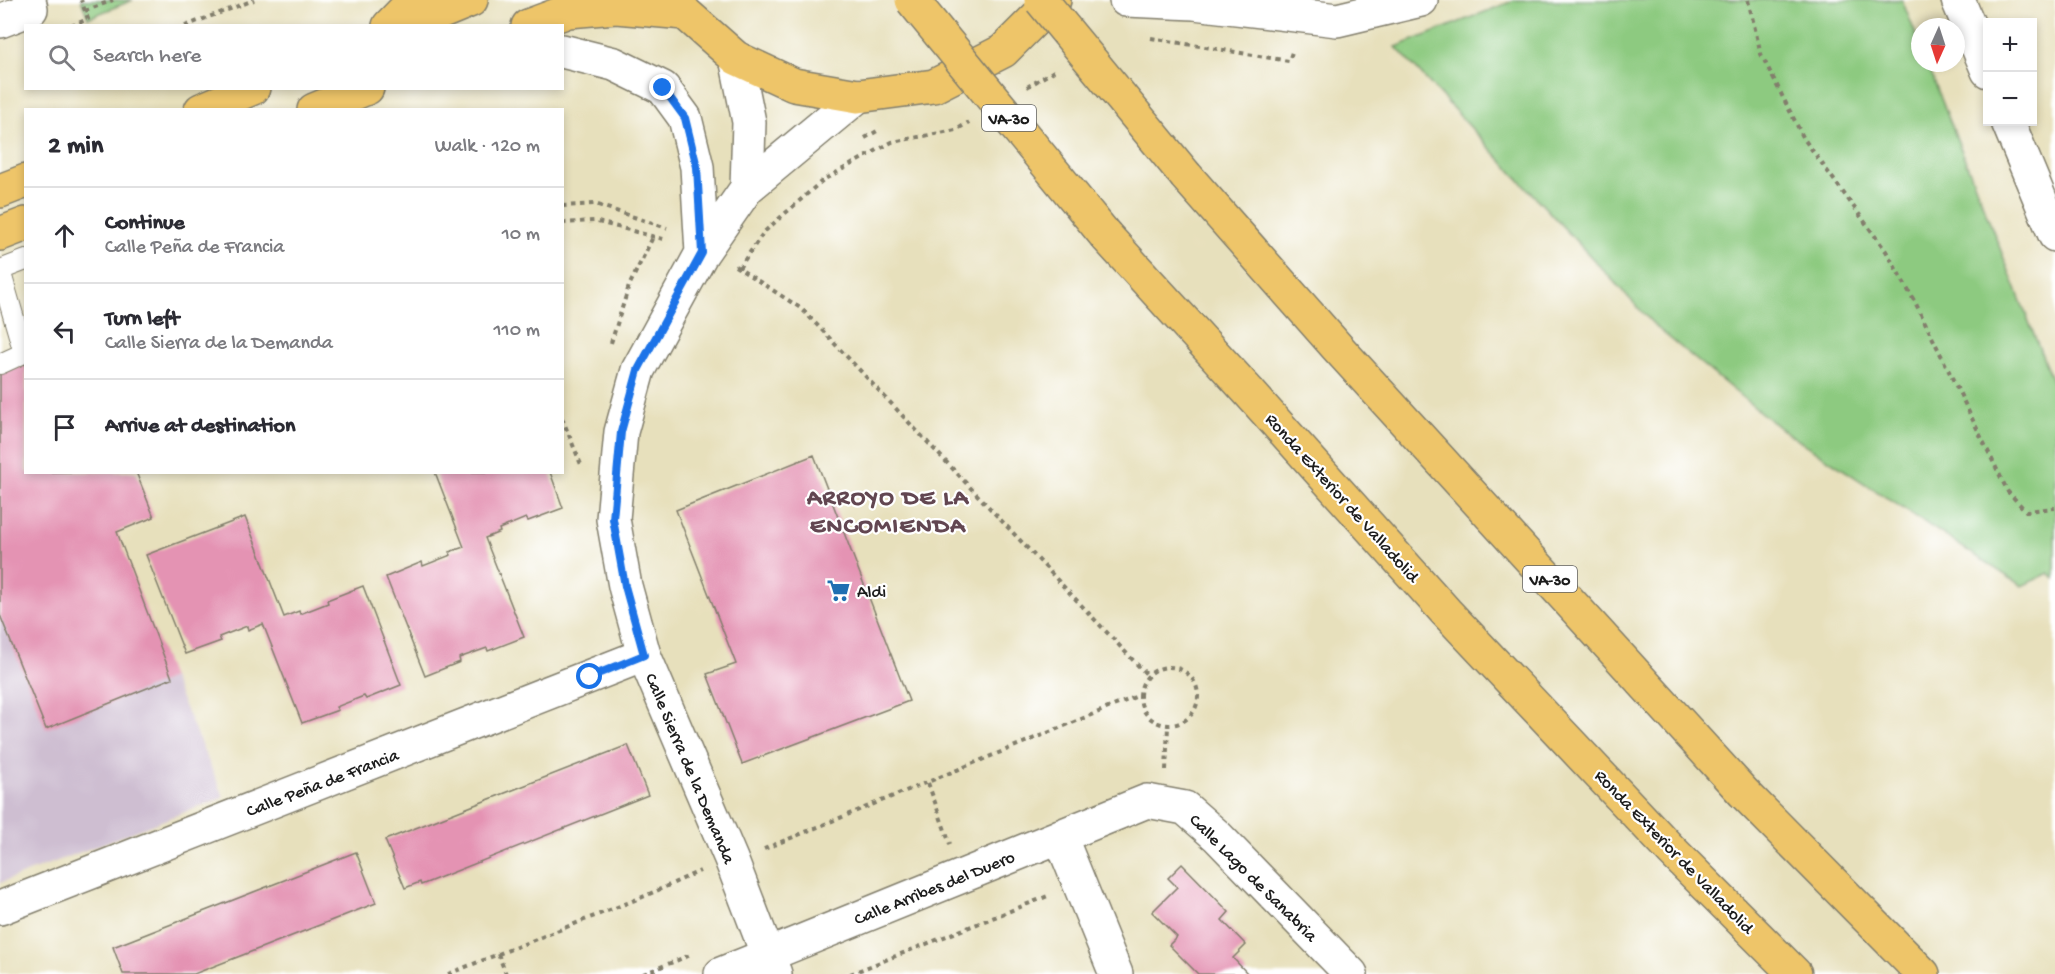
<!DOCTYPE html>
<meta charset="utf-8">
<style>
body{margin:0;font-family:"Gochi Hand",sans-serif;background:#f2f2f3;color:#2b2b33}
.controls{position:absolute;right:18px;top:18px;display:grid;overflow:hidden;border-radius:0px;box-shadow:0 3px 9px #0003}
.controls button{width:54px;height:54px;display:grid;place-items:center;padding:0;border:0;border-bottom:2px solid #e1e1e2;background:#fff;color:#2b2b33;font:30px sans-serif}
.compass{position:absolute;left:1911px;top:18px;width:54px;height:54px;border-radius:50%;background:#fff;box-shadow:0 3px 9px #0003;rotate:183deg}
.stop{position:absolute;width:18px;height:18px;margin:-14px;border:4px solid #1a73e8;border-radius:50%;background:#fff}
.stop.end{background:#1a73e8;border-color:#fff;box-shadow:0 2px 6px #0008}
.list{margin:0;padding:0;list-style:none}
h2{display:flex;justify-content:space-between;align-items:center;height:78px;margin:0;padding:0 24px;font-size:26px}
h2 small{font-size:20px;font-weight:400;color:#7c7c81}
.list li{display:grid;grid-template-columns:39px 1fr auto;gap:18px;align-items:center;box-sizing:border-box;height:96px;padding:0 24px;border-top:2px solid #e1e1e2}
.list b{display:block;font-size:22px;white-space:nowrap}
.list p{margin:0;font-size:20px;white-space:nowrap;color:#7c7c81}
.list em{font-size:20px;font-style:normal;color:#7c7c81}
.icon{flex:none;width:33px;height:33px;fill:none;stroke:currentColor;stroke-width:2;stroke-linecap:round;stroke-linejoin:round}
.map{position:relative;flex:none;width:2055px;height:974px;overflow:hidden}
.search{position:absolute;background:#fff;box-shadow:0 3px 9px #0003;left:24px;top:24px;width:540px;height:66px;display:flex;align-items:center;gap:15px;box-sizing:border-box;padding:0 21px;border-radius:0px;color:#7c7c81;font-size:22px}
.panel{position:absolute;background:#fff;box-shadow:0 3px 9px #0003;left:24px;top:108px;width:540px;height:366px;border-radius:0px}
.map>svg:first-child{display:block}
.industrial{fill:#cebed1}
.green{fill:#8dca80;stroke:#54734e;stroke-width:1.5}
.building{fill:#e493b3}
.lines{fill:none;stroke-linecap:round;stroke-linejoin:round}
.service-casing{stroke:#827e6c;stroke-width:22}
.minor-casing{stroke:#827e6c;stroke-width:36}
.tertiary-casing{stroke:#827e6c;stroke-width:36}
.trunk-casing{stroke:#827e6c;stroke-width:36}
.motorway-casing{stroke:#827e6c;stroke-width:36}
.path{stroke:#827e6c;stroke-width:4;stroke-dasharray:4.5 4.5;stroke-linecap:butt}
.service{stroke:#fff;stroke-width:20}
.minor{stroke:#fff;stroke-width:33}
.tertiary{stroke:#fff;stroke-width:33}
.trunk{stroke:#eec569;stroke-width:33}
.motorway{stroke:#eec569;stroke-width:33}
.motorway-bridge-casing{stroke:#827e6c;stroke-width:36;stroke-linecap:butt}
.motorway-bridge{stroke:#eec569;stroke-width:33}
.route{stroke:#1a73e8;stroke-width:8}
.labels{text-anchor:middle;stroke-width:4.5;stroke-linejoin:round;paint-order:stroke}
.shield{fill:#fff;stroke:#606060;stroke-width:1.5}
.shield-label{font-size:16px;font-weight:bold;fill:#1c1c1c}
.street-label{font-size:18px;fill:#1c1c1c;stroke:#fff}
.poi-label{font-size:18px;fill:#1c1c1c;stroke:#fff;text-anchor:start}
.district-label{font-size:24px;font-weight:bold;letter-spacing:1.5px;fill:#624651;stroke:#fff}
</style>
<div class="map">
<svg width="2055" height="974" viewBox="0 0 2055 974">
<rect width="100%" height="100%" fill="#fff"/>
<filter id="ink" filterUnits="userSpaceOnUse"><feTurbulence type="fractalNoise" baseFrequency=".0167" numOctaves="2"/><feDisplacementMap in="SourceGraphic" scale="12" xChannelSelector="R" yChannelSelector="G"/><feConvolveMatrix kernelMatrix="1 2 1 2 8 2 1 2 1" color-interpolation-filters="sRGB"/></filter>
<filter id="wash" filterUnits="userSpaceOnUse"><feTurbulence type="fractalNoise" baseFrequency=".008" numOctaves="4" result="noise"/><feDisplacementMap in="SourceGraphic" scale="24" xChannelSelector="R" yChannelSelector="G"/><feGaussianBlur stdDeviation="1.35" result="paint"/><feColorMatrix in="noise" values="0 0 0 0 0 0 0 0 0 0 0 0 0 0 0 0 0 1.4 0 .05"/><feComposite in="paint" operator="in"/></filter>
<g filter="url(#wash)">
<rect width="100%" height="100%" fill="#e7e0bc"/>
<path class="industrial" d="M0,615L46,728L172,678L224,797L0,883Z"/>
<path class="green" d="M81,0H133L88,18Z
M1515,0H1902L1920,45V63H1927L2055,388V579L2049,573L2022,586L1781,429L1656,327L1396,47Z"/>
<g id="blocks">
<path class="building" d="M26,363V472H136L154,517L117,532L172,678L46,729L0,615V373Z
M814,455L909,701L742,764L707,674L736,664L676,510Z
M435,472H550L563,508L528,521L526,518L499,529L500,532L485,538L524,637L488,651L487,648L459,658L460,662L425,676L386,577L422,562L423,566L451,555L449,552L464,547Z
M245,517L284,617L299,611L300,614L328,603L327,600L363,586L401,685L366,699L364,696L336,707L338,710L302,723L263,624L248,630L247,626L219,637L221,641L185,654L146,555Z
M628,745L648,795L421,885L420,882L405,888L385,840Z
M356,852L376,903L194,974H123L113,947Z
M1182,864L1229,912L1222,920L1246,945L1233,958L1248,974H1198L1169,945L1177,937L1152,912L1177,887L1168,878Z"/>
</g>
</g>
<g filter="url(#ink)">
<use href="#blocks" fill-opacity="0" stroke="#827e6c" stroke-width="1.5"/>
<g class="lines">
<defs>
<path id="service" d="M0,270L26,260
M0,364L24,353L0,270"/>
<path id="minor" d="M1126,0L1194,3L1337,20L1421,0
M1958,0L1988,71
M0,21L31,9L29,0
M2008,122L2055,235
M1060,836L1116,974
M0,908L644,655
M721,974L1147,801L1185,808L1217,836L1351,974"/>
<path id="tertiary" d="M562,51L614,64L663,88L685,118L697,167L702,253
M736,58L749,122L747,188
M775,974L731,859L644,655L625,586L613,519L621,432L638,370L702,253L747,188L858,96"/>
<path id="trunk" d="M676,0L685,13L736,58L794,85L858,96L934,86L1003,51L1054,0
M408,26L471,0
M528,26L568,11L616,7L685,13
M201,110L253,88
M314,110L367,88
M0,191L26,181
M0,234L26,224"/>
<path id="motorway" d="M389,26L414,0
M1186,176L1337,347L1743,792L1923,974
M1106,236L1247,390L1446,612L1671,850L1795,974"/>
</defs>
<use href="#service" class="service-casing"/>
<use href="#minor" class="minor-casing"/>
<use href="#tertiary" class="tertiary-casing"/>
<use href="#trunk" class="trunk-casing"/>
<use href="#motorway" class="motorway-casing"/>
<path class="path" d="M1748,0L1761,54L1804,139L1886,251L1916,304L2008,492L2026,511L2055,508
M85,11L113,0
M71,26L88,19L81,0
M185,26L254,0
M1151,38L1289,61L1292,52
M1027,87L1054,71
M865,138L879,130
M562,206L595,204L667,228
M562,223L594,221L667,240
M735,266L802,309L1148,676
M739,268L764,232L823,180L892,142L956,130L969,122
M611,343L629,286L654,235
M562,418L582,467
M1140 696a29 29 0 1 1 58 0a29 29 0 1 1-58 0Z
M1166,770L1168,726
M928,783L950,844
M764,849L1140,695
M498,954L506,974
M448,974L645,896L700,871
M643,974L693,954
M850,974L1048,896"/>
<use href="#service" class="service"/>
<use href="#minor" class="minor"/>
<use href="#tertiary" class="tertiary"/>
<use href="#trunk" class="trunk"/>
<use href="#motorway" class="motorway"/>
<defs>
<path id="motorway-bridge" d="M912,0L1106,236
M1041,0L1186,176"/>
</defs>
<use href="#motorway-bridge" class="motorway-bridge-casing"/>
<use href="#motorway-bridge" class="motorway-bridge"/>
</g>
</g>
<g class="lines" filter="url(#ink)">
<path class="route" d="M590,677L644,655L625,586L613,519L621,432L638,370L702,253L697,167L685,118L663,88"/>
</g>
<defs>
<symbol id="supermarket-bare" viewBox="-9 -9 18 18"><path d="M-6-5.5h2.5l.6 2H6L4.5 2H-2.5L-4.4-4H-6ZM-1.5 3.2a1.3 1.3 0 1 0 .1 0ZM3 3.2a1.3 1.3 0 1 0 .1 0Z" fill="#1f6fb2" stroke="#fff" stroke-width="2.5" paint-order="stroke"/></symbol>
</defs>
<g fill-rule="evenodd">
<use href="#supermarket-bare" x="822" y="574" width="33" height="33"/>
</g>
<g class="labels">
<g class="shield">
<rect x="982" y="105" width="54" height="26" rx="4.5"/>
<rect x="1523" y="566" width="54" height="26" rx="4.5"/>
</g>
<g class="shield-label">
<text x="1009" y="124">VA-30</text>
<text x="1550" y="585">VA-30</text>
</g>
<g class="street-label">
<text transform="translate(1343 497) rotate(48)" y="6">Ronda Exterior de Valladolid</text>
<text transform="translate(691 768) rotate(67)" y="6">Calle Sierra de la Demanda</text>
<text transform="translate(322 782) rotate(-21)" y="6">Calle Peña de Francia</text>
<text transform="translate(1675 851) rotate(46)" y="6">Ronda Exterior de Valladolid</text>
<text transform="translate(1254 877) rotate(45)" y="6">Calle Lago de Sanabria</text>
<text transform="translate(934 887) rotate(-22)" y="6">Calle Arribes del Duero</text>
</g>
<g class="poi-label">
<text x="857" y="597">Aldi</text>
</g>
<g class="district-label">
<text x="888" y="504">ARROYO DE LA<tspan x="888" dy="28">ENCOMIENDA</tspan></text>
</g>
</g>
</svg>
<div class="controls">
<button>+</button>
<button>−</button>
</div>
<svg class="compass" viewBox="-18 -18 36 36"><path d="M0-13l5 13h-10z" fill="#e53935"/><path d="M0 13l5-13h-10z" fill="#7c7c81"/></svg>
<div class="stop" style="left:590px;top:677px"></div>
<div class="stop end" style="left:663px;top:88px"></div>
<div class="search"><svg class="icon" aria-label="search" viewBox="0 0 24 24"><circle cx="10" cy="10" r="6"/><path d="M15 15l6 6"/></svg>Search here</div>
<section class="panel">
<h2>2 min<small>Walk · 120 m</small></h2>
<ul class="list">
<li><svg class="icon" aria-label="ahead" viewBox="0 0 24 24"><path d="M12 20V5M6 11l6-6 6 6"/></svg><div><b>Continue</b><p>Calle Peña de Francia</p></div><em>10 m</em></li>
<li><svg class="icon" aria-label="left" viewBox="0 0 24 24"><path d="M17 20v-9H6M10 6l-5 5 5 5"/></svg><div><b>Turn left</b><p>Calle Sierra de la Demanda</p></div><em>110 m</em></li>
<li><svg class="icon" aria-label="arrive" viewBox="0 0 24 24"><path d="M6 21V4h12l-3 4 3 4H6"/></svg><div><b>Arrive at destination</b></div></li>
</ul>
</section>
</div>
